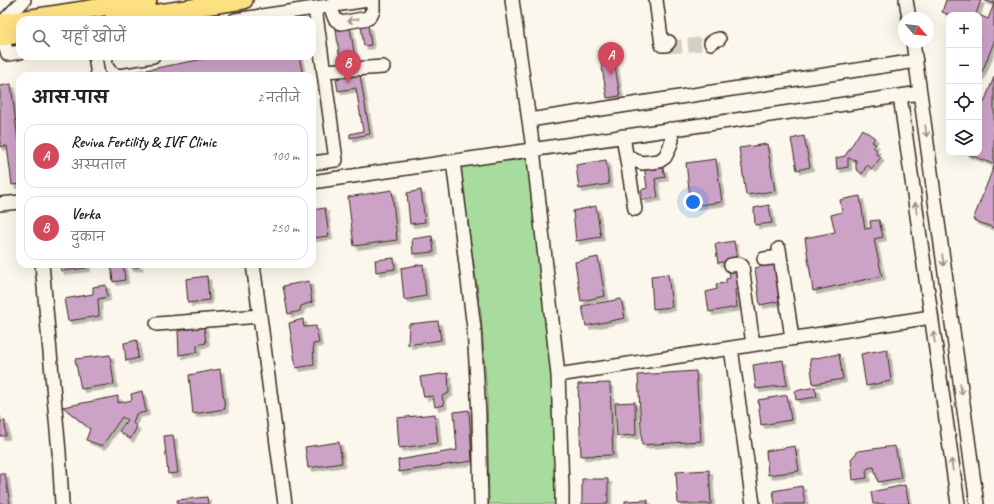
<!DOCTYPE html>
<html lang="hi">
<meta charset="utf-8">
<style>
body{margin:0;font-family:Caveat,"Playpen Sans Deva",sans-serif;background:#f2f2f2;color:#222}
.controls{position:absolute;right:12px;top:12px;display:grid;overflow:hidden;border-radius:8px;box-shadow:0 4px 16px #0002}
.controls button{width:36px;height:36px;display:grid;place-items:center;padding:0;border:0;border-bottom:1px solid #e0e0e0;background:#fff;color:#222;font:20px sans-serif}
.compass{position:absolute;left:898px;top:12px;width:36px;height:36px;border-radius:50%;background:#fff;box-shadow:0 4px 16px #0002;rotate:118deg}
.you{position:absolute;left:693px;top:202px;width:14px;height:14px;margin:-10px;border:3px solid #fff;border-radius:50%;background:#1a73e8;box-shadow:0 0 0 6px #1a73e833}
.badge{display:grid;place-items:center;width:26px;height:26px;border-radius:50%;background:#d1495b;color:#fff;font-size:13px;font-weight:700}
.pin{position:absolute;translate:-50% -33px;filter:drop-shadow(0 1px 2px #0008)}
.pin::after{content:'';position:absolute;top:21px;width:14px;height:12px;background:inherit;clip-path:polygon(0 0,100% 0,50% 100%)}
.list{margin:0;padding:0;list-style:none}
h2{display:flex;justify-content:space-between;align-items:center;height:52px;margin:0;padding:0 16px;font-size:17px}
h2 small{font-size:13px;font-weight:400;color:#767676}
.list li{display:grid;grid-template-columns:26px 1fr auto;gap:12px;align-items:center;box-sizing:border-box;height:64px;margin:0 8px 8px;padding:0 8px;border:1px solid #e0e0e0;border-radius:12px}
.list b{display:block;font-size:15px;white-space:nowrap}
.list p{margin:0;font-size:13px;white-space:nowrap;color:#767676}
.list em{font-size:13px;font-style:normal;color:#767676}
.icon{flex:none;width:22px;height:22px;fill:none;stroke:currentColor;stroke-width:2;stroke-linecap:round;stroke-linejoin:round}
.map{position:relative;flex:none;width:994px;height:504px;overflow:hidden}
.search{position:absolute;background:#fff;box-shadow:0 4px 16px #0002;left:16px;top:16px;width:300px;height:44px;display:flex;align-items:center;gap:10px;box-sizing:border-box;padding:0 14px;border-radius:12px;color:#767676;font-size:15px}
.panel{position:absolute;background:#fff;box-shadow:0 4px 16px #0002;left:16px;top:72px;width:300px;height:196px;border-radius:12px}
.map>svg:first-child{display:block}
.green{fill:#a7dc9e;stroke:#71835e}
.building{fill:#cca2c7;stroke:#3b2a1e;filter:url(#shadow)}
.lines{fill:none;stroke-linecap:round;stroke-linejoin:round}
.minor-tunnel{stroke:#d5cec3;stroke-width:13;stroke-dasharray:13 6;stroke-linecap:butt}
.minor-casing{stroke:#3b2a1e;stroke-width:16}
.major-casing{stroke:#3b2a1e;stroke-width:20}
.minor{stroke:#fbf7ec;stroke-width:13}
.major{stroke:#fde080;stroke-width:17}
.oneway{stroke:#9b9085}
</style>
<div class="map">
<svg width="994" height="504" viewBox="0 0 994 504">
<defs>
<filter id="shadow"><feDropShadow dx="3.5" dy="3.5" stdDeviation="0" flood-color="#0004"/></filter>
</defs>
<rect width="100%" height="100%" fill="#fbf7ec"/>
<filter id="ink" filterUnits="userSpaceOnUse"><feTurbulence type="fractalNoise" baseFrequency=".025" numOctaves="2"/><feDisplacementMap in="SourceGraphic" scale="8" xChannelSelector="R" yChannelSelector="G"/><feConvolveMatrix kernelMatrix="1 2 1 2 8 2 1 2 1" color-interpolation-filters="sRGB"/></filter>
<g filter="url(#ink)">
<path class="green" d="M528,157L552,377L556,504H489L487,395L481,314L460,166Z"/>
<path class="building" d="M946,0H981L976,14L978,15H950L942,12Z
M983,0H994V42L980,77L979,76V15L988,19L994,4Z
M368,25L371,45L364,46L361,26Z
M350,27L354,52L339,54L336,29Z
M219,56H299L303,76H135V72Z
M614,59L620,96L607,98L601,61Z
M360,75L370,134L350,138V134L363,131L356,88L338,91L336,79Z
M994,77V160L993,164L965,153H979V115Z
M11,84L18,140H20V184L12,185L7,146L0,147V86Z
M862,129L875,138L872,142L876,144L873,147L877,150L875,153L881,157L872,169L867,165L862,174L856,169V160L848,158V167L837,169L836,158L845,156Z
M804,136L810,167L797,170L791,139Z
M767,144L775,191L746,195L739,148Z
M716,159L722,202L691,206L686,163Z
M606,160L609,184L579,189L576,165Z
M654,163L655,169L663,168L665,177L655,179L658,197L643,200L641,190L647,188L644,165Z
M994,166V228L973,220Z
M392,190L397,240L354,246L348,197Z
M421,190L425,222L410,224L407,193Z
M860,196L865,229L871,228L870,221L879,220L883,237L874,239L882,276L813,291L805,238L835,232L831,215L842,212L840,200Z
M769,205L772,223L755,225L754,208Z
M596,206L601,237L576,241L573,211Z
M325,208L329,236L312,238V210Z
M432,236L434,252L413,254L412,239Z
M734,241L737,259L718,263L715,244Z
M598,257L605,296L581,301L575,262Z
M394,258L395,269L376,272L375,260Z
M60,264H87V268L61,271Z
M111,264H123L125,280L113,282Z
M129,264H139V267H129Z
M423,264L426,296L404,300L401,268Z
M774,264L780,301L760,305L755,268Z
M738,268L741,289L735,290L737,307L709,312L706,292L717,289L716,284L726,283V279L730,278L729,269Z
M668,274L672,307L653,309L651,276Z
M207,276L209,300L188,303L186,279Z
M309,281L312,302L301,306L300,311L288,314L283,286Z
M106,285L107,297L98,299L99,316L68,321L64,299L93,294V287Z
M621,299L625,318L586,326L582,306Z
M303,319L304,327L316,326L319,343L313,344L314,365L296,368L289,323Z
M438,321L441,340L408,345L409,324Z
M204,326L206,343L197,345V352L179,355L178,331Z
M137,340L138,358L126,361L124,343Z
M887,349L891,381L866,386L861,354Z
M839,354L843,379L813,384L810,359Z
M110,355L114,384L81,389L75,359Z
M783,360L787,385L756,389L753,365Z
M220,369L225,409L193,414L189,375Z
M696,371L701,441L642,445L638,375Z
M448,373L449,393L442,396L444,405L435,407L433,396L424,397L420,377Z
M610,383L613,455L581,456L578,384Z
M815,387L817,397L796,400L795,391Z
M142,391L146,412L136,414L133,423L136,426V429L130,439L119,431L127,420L122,417L102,446L86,440L90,429L63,407L118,396V403L132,400L131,394Z
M787,395L791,420L761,425L758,400Z
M635,402L636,435L617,436L615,403Z
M469,410L472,461L399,472L398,460L457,450L454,412Z
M435,414L438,443L399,448L397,418Z
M0,416L1,422L5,421L6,436H0Z
M173,435L178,473L168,474L164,436Z
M339,442L342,463L308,468L305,447Z
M795,446L799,471L768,475L766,451Z
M895,446L901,478L878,482L874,467L868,468L866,471L867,478L853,480L851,459L858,451Z
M709,470L711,504H678L676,472Z
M0,474H5L10,504H0Z
M582,479H608V504H582Z
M905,485L909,504H873L871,492Z
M802,486L805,504H775L773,491Z
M207,497L208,504H178L177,500Z
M648,500V504H625V501Z"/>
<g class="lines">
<path class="minor-tunnel" d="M669,47L711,43"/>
<defs>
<path id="minor" d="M512,0L533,149L558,375L562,488V504
M656,0L662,45H666L669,42
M906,0L909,18
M330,6L335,19L341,23L368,18L373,11V0
M235,20L368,0
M2,23L24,0
M1,37L8,54L20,52
M913,42L977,504
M711,43L715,40L719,39
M95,56L98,76
M120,61L153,56
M324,71L383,67
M900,96L958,504
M529,120L916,61
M623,136L635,209
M626,155L634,160L642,163L659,161L665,157L669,149L672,140L670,129
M453,161L474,328L479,415L481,504
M312,163L336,160L315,8
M312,182L920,93
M0,204L20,202
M779,249L792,338
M764,259L780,257
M42,264L59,452L62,504
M253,264L285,504
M731,265L739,264L742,266L753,344
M157,324L260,316
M731,348L753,504
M558,375L931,317"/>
<path id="major" d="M113,20L244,0
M0,23L148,0
M0,37L20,34"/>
</defs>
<use href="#minor" class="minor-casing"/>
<use href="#major" class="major-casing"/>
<use href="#minor" class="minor"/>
<use href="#major" class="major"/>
</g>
<defs><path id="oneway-shaft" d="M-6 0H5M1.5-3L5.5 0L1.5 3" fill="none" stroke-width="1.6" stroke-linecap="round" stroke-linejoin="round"/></defs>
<g class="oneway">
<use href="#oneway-shaft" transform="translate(353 20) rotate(170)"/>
<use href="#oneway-shaft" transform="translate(926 131) rotate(82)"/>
<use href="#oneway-shaft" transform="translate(916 208) rotate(-98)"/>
<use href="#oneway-shaft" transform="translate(943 260) rotate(82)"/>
<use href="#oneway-shaft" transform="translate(934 337) rotate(-98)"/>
<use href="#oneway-shaft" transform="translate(961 389) rotate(82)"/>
<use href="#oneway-shaft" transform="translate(952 465) rotate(-98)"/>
</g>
</g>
</svg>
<div class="controls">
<button>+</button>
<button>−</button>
<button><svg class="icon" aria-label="locate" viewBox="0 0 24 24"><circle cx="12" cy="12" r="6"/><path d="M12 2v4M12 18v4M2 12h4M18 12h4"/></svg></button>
<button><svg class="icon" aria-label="layers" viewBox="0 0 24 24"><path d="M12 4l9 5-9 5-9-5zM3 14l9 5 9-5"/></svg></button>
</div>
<svg class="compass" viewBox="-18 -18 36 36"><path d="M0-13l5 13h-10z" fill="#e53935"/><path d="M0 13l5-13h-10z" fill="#767676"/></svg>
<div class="you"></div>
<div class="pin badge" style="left:611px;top:75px">A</div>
<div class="pin badge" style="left:348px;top:83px">B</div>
<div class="search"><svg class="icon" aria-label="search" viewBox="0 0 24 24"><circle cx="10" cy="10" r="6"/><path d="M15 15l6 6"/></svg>यहाँ खोजें</div>
<section class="panel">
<h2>आस-पास<small>2 नतीजे</small></h2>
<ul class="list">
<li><span class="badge">A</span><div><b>Reviva Fertility &amp; IVF Clinic</b><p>अस्पताल</p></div><em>100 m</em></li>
<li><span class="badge">B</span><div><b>Verka</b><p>दुकान</p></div><em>250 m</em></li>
</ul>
</section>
</div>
